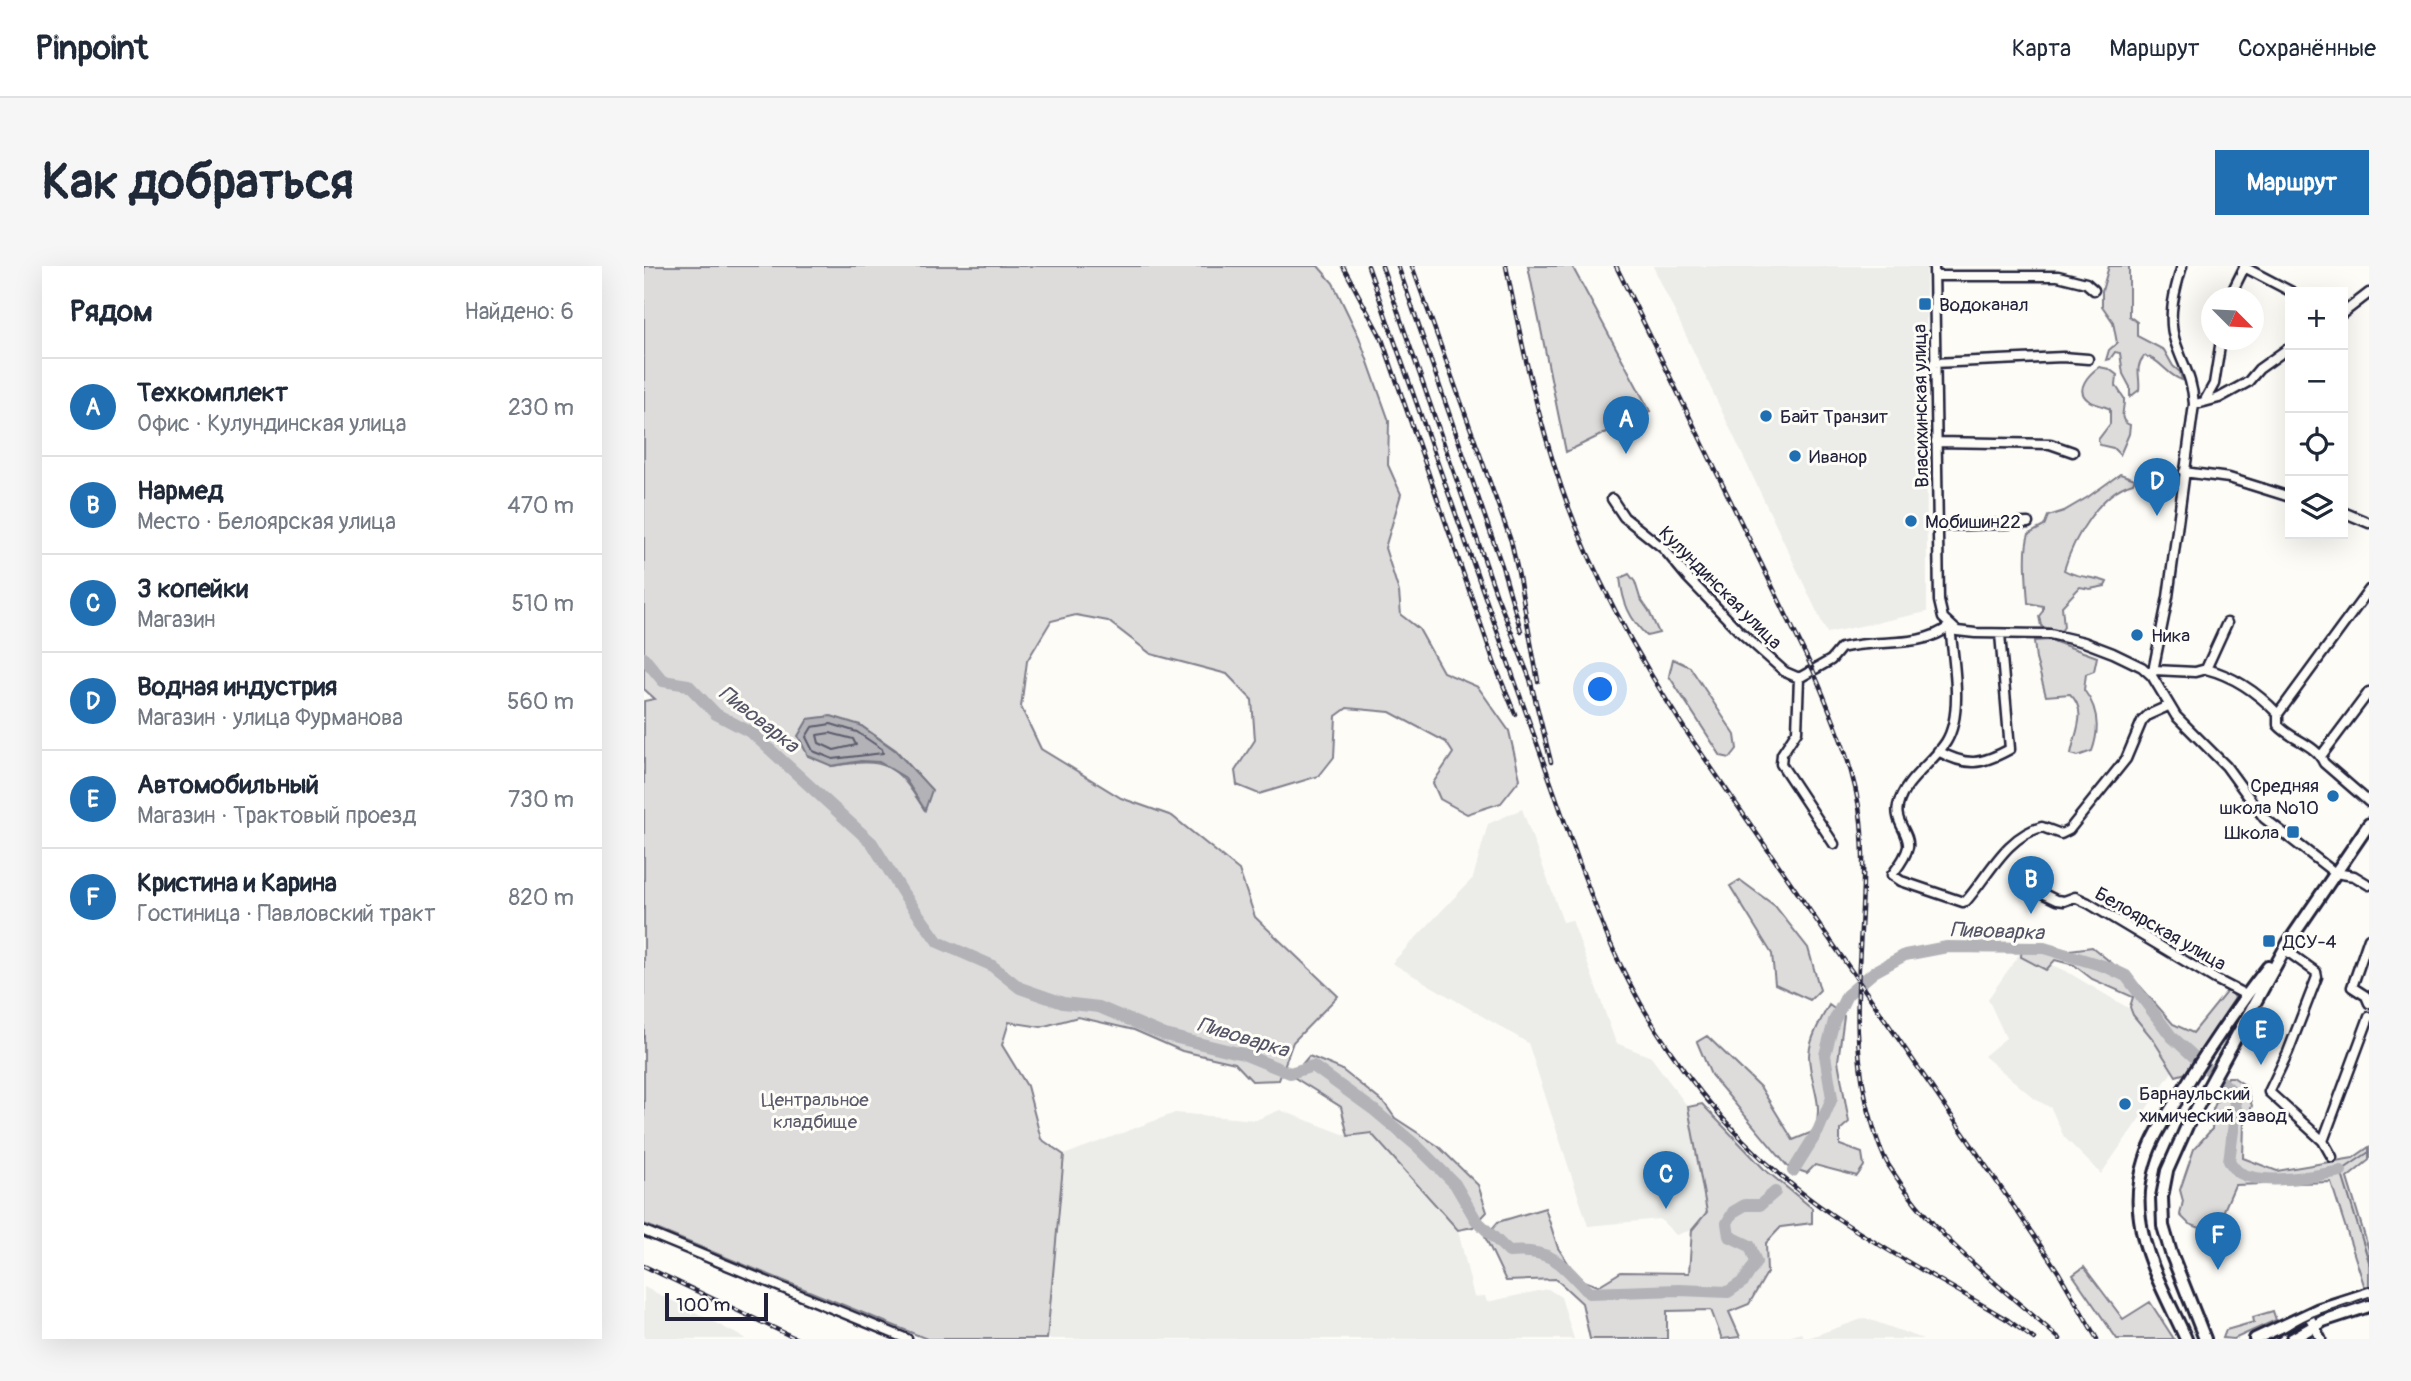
<!DOCTYPE html>
<html lang="ru">
<meta charset="utf-8">
<style>
body{margin:0;font-family:Pangolin,sans-serif;background:#f6f6f7;color:#1f2937}
.controls{position:absolute;right:21px;top:21px;display:grid;overflow:hidden;border-radius:0px;box-shadow:0 7px 28px #0002}
.controls button{width:63px;height:63px;display:grid;place-items:center;padding:0;border:0;border-bottom:2px solid #e0e1e3;background:#fff;color:#1f2937;font:35px sans-serif}
.compass{position:absolute;left:1557px;top:21px;width:63px;height:63px;border-radius:50%;background:#fff;box-shadow:0 7px 28px #0002;rotate:114deg}
.scale{position:absolute;left:21px;bottom:18px;width:103px;box-sizing:border-box;padding-left:7px;border:4px solid #22223b;border-top:0;font-size:19px;line-height:24px;white-space:nowrap;color:#22223b;-webkit-text-stroke:5px #fdfcf7;paint-order:stroke}
.you{position:absolute;left:957px;top:424px;width:24px;height:24px;margin:-18px;border:5px solid #fff;border-radius:50%;background:#1a73e8;box-shadow:0 0 0 10px #1a73e833}
.badge{display:grid;place-items:center;width:46px;height:46px;border-radius:50%;background:#1f6fb2;color:#fff;font-size:23px;font-weight:700}
.pin{position:absolute;translate:-50% -58px;filter:drop-shadow(0 2px 4px #0008)}
.pin::after{content:'';position:absolute;top:37px;width:24px;height:21px;background:inherit;clip-path:polygon(0 0,100% 0,50% 100%)}
.list{margin:0;padding:0;list-style:none}
h2{display:flex;justify-content:space-between;align-items:center;height:91px;margin:0;padding:0 28px;font-size:30px}
h2 small{font-size:23px;font-weight:400;color:#747a83}
.list li{display:grid;grid-template-columns:46px 1fr auto;gap:21px;align-items:center;box-sizing:border-box;height:98px;padding:0 28px;border-top:2px solid #e0e1e3}
.list b{display:block;font-size:26px;white-space:nowrap}
.list p{margin:0;font-size:23px;white-space:nowrap;color:#747a83}
.list em{font-size:23px;font-style:normal;color:#747a83}
.icon{flex:none;width:38px;height:38px;fill:none;stroke:currentColor;stroke-width:2;stroke-linecap:round;stroke-linejoin:round}
.map{position:relative;flex:none;width:1725px;height:1073px;overflow:hidden;border-radius:0px}
header{display:flex;align-items:center;gap:42px;box-sizing:border-box;height:98px;padding:0 35px;background:#fff;border-bottom:2px solid #e0e1e3}
header strong{font-size:33px}
nav{display:flex;gap:38px;margin-inline-start:auto;font-size:24px}
.intro{display:flex;align-items:center;justify-content:space-between;box-sizing:border-box;height:168px;padding:0 42px}
h1{margin:0;font-size:49px}
.button{padding:18px 32px;border-radius:0px;background:#1f6fb2;color:#fff;font-size:24px;font-weight:700}
main{display:flex;gap:42px;padding:0 42px}
aside{flex:1;background:#fff;border-radius:0px;box-shadow:0 7px 28px #0002}
.map>svg:first-child{display:block}
.built{fill:#ecece9}
.green{fill:#dddcdb;stroke:#807f8b;stroke-width:2;fill-rule:evenodd}
.water{fill:#b2b2b7;stroke:#787885;stroke-width:2}
.lines{fill:none;stroke-linecap:round;stroke-linejoin:round}
.shore{stroke:#5c5c6d;stroke-width:2}
.stream{stroke:#787885;stroke-width:2}
.river{stroke:#b2b2b7;stroke-width:12}
.minor-casing{stroke:#22223b;stroke-width:13}
.major-casing{stroke:#22223b;stroke-width:16}
.minor{stroke:#fdfcf7;stroke-width:8}
.major{stroke:#fdfcf7;stroke-width:10}
.tram{stroke:#22223b;stroke-width:2}
.rail-casing{stroke:#22223b;stroke-width:4.5}
.rail{stroke:#fdfcf7;stroke-width:2;stroke-dasharray:5;stroke-linecap:butt}
.poi-dot{fill:#1f6fb2;stroke:#fdfcf7;stroke-width:2.5}
.labels{text-anchor:middle;stroke-width:6;stroke-linejoin:round;paint-order:stroke}
.poi-label{font-size:19px;fill:#22223b;stroke:#fdfcf7;text-anchor:start}
.street-label{font-size:19px;fill:#22223b;stroke:#fdfcf7}
.park-label{font-size:19px;fill:#5a5a6b;stroke:#fdfcf7}
.water-label{font-size:21px;font-style:italic;fill:#545466;stroke:#fdfcf7}
</style>
<header>
<strong>Pinpoint</strong>
<nav><a>Карта</a><a>Маршрут</a><a>Сохранённые</a></nav>
</header>
<div class="intro"><h1>Как добраться</h1><a class="button">Маршрут</a></div>
<main>
<aside>
<h2>Рядом<small>Найдено: 6</small></h2>
<ul class="list">
<li><span class="badge">A</span><div><b>Техкомплект</b><p>Офис · Кулундинская улица</p></div><em>230 m</em></li>
<li><span class="badge">B</span><div><b>Нармед</b><p>Место · Белоярская улица</p></div><em>470 m</em></li>
<li><span class="badge">C</span><div><b>3 копейки</b><p>Магазин</p></div><em>510 m</em></li>
<li><span class="badge">D</span><div><b>Водная индустрия</b><p>Магазин · улица Фурманова</p></div><em>560 m</em></li>
<li><span class="badge">E</span><div><b>Автомобильный</b><p>Магазин · Трактовый проезд</p></div><em>730 m</em></li>
<li><span class="badge">F</span><div><b>Кристина и Карина</b><p>Гостиница · Павловский тракт</p></div><em>820 m</em></li>
</ul>
</aside>
<div class="map">
<svg width="1725" height="1073" viewBox="0 0 1725 1073">
<rect width="100%" height="100%" fill="#fdfcf7"/>
<filter id="ink" filterUnits="userSpaceOnUse"><feTurbulence type="fractalNoise" baseFrequency=".0143" numOctaves="2"/><feDisplacementMap in="SourceGraphic" scale="14" xChannelSelector="R" yChannelSelector="G"/><feConvolveMatrix kernelMatrix="1 2 1 2 8 2 1 2 1" color-interpolation-filters="sRGB"/></filter>
<g filter="url(#ink)">
<path class="built" d="M1009,0H1282L1283,346L1183,367Z
M878,543L919,656L928,654L972,777L1007,791L1044,841L1063,946L1048,964L1032,969L1016,953L944,960L884,777L748,697L829,612L844,558Z
M1376,687L1420,704L1501,752L1532,800L1457,908L1420,871L1407,842L1391,833L1340,790L1362,772L1344,733Z
M636,844L704,870L727,867L814,964L830,1031L841,1030L843,1036L904,1023L917,1031L930,1073H403L420,889L531,847L612,854Z
M0,1021L45,1043L102,1073H0Z
M1221,1052L1279,1073H1139L1157,1067L1161,1073Z"/>
<path class="green" d="M0,0H674L689,17L715,71L745,155L744,199L757,228L741,282L755,326L757,349L775,363L799,406L834,421L865,465L876,513L857,537L823,548L796,533L789,517L809,487L802,476L746,446L703,442L692,450L690,491L675,510L615,528L593,519L591,505L611,474L608,434L583,408L507,388L464,355L432,349L407,355L383,395L377,441L397,483L477,532L528,550L595,604L611,651L694,730L649,776L635,814L608,815L591,797L538,785L490,764L434,751L397,761L365,756L358,779L383,820L397,873L420,889L403,1073H283L0,958V435L11,433L0,423ZM216,459L252,484L287,524L280,543C251,497 243,491 188,500Z
M884,0H928L1006,145L922,186Z
M1465,0H1485V50L1493,56V70L1520,84L1529,100L1536,106L1538,114C1523,110 1517,93 1500,90C1490,102 1497,112 1495,124L1486,131V121L1479,108L1476,87L1471,86L1466,93L1462,94L1465,84L1473,77L1469,56L1458,40V25Z
M1455,101L1465,103L1473,109L1472,120L1480,132C1481,144 1473,154 1486,159L1485,168L1476,189L1469,182L1456,179L1454,174L1466,158V143C1460,139 1450,139 1444,134C1430,124 1445,108 1455,101Z
M1476,208L1491,213L1489,217C1456,226 1429,273 1420,304C1433,312 1448,310 1463,316L1461,320L1446,323L1436,321L1418,340L1420,361L1417,365L1407,364L1397,360L1395,350L1399,345V340L1384,337C1383,319 1379,285 1385,268L1400,260L1404,250L1420,245L1444,231Z
M985,308L991,316L996,332L1005,345L1015,367L1003,370C985,352 979,337 976,312Z
M1406,374L1453,391L1450,405L1442,408L1440,424C1454,442 1456,463 1448,485L1434,490L1427,488C1430,468 1445,446 1426,428L1402,430L1392,393L1390,375Z
M1029,393L1046,401L1091,469L1093,483L1086,492L1077,490L1025,410Z
M1096,614L1131,640L1164,682L1176,724L1166,734L1131,718L1128,688L1086,620Z
M1395,677L1418,685L1448,681L1496,720L1529,758L1549,767L1583,725L1588,727L1591,732L1542,807L1532,810L1508,772L1489,749L1486,741L1489,731L1448,713L1430,699L1411,694L1402,704L1377,691L1378,679Z
M1185,739L1200,750L1194,795L1205,856L1196,864V879L1218,887L1220,900L1213,910L1171,899L1163,907L1144,901L1067,809L1053,776L1063,770L1117,822L1149,874L1171,865C1180,834 1166,819 1165,790C1165,774 1177,753 1185,739Z
M665,790L697,803L741,838L751,852L794,880L834,919L843,946L829,961L814,964L727,867L704,870L697,841L648,810Z
M1584,811H1589L1602,820L1608,840L1600,857L1599,892L1633,905L1709,892L1725,881V894L1703,912L1725,984V1023L1720,1019L1687,916L1591,919L1570,967L1545,958L1536,949L1539,935L1536,924L1550,883L1568,863L1569,843Z
M1058,838L1120,903L1168,942V957L1137,961L1122,977L1123,1007L1105,1038L1085,1046L1096,1071L1078,1073L1067,1044L1023,1045V1073H946L938,1037L912,1013L862,1015L841,971L854,956L901,942L914,982L935,1013L954,1020L977,1006L1045,1007L1048,964L1063,946L1044,841Z
M1440,1001L1479,1053L1506,1036L1530,1073H1473L1429,1009Z
M1629,1045L1632,1054L1590,1073L1579,1072L1582,1064L1610,1056L1609,1051Z"/>
<path class="water" d="M187,450L216,459L252,485L288,524L281,544L260,511L235,496L217,495L188,500L164,490L154,470L164,453Z"/>
<g class="lines">
<path class="shore" d="M187,458L213,466L238,483L239,487L189,493L169,485L162,471L168,461Z
M186,467L209,473L212,479L190,484L175,477L173,469Z"/>
<path class="stream" d="M1725,886L1697,905L1725,996"/>
<path class="river" d="M0,392L19,415L44,419L72,448L108,467L228,577L259,627L294,676L347,699L376,722L419,737L455,741L521,769L599,788L646,807L669,800L730,844L774,881L811,918L832,954L865,986C908,982 918,998 945,1027L1035,1024L1084,1026L1100,1015L1112,996L1106,980L1085,970L1083,957L1089,946L1101,939H1116L1131,926
M1149,905L1174,865L1188,832L1181,789L1190,755L1203,729L1230,706L1261,689L1303,681L1400,682L1463,701L1482,710L1527,770L1588,825L1592,842L1585,895C1588,899 1592,905 1596,907C1620,920 1671,910 1697,905"/>
<defs>
<path id="minor" d="M1290,0L1295,335L1299,352L1313,365L1331,367L1406,368L1440,376L1469,387L1498,401L1508,410L1532,450L1582,500L1620,552L1691,607L1710,610L1725,619
M1600,1L1648,26
M1290,10H1414L1442,17L1450,24
M1585,32L1601,0
M1699,47L1725,27
M1290,97L1419,91L1444,93
M1560,136L1575,132L1604,116L1615,103L1646,81
M1556,137L1560,136L1570,118L1577,74
M1292,176L1406,178L1429,186
M1540,206L1585,212L1646,231
M968,233L980,251L1020,283L1044,312L1095,365L1141,406L1155,412
M1699,246L1725,257
M1294,260L1384,257
M1306,360C1309,393 1320,447 1302,476C1288,498 1260,514 1254,540C1250,556 1266,567 1264,581C1262,591 1254,601 1248,609L1257,615L1319,636L1322,635C1345,609 1362,570 1398,561L1417,568L1425,564L1482,493L1498,455L1504,449L1524,440
M1562,403C1590,410 1614,427 1634,448L1725,324
M1510,404L1551,406L1562,403L1583,357
M1508,410L1524,331L1550,138C1548,110 1539,100 1531,75C1523,51 1531,23 1538,0
M1155,412L1153,465L1138,488L1137,498L1190,578
M1155,412L1187,394L1197,382C1233,372 1275,384 1306,360
M1634,448V459C1647,474 1672,478 1680,497L1725,536
M1294,485C1323,501 1337,499 1366,483L1356,368
M1677,490L1725,426
M1377,617L1412,634L1420,635L1431,631L1444,637L1571,713L1602,729
M1725,672L1708,721L1722,730L1725,737
M1640,683L1672,706L1673,711L1644,786L1625,826L1679,875L1688,891
M1679,875L1725,751
M0,965L263,1073
M1664,1048L1677,1073"/>
<path id="major" d="M1542,1073C1525,1035 1501,995 1496,953C1493,934 1495,914 1501,895C1508,871 1523,850 1536,829C1563,785 1592,742 1624,701
M1561,1073L1527,987L1519,960L1518,931L1523,905L1543,860L1644,677L1725,558
M1611,1073L1675,1043L1725,1027
M1648,1073L1679,1055L1725,1040"/>
</defs>
<use href="#minor" class="minor-casing"/>
<use href="#major" class="major-casing"/>
<use href="#minor" class="minor"/>
<use href="#major" class="major"/>
<path class="tram" d="M1632,1073C1659,1050 1692,1042 1725,1031"/>
<defs>
<path id="rail" d="M699,0L738,73L851,399L871,448
M724,0L937,602C946,625 954,649 964,672C1011,781 1091,884 1190,950C1246,988 1306,1019 1364,1054L1390,1073
M738,0L853,330L886,413L907,496
M754,0L858,300L877,365
M768,0L867,275L874,306L894,415
M862,0C877,75 893,150 918,223C948,309 992,388 1042,465L1373,945L1415,1007L1453,1073
M972,0L1169,404C1189,453 1211,502 1217,555C1227,657 1197,756 1228,856C1232,871 1237,887 1245,900C1289,971 1355,1019 1416,1073
M0,1000L153,1073"/>
</defs>
<use href="#rail" class="rail-casing"/>
<use href="#rail" class="rail"/>
</g>
</g>
<g class="poi-dot">
<rect x="1274" y="31" width="14" height="14" rx="3.5"/>
<circle cx="1122" cy="150" r="7"/>
<circle cx="1151" cy="190" r="7"/>
<circle cx="1267" cy="255" r="7"/>
<circle cx="1493" cy="369" r="7"/>
<circle cx="1689" cy="530" r="7"/>
<rect x="1642" y="559" width="14" height="14" rx="3.5"/>
<rect x="1618" y="668" width="14" height="14" rx="3.5"/>
<circle cx="1481" cy="838" r="7"/>
</g>
<g class="labels">
<g class="poi-label">
<text x="1295" y="45">Водоканал</text>
<text x="1136" y="157">Байт Транзит</text>
<text x="1165" y="197">Иванор</text>
<text x="1281" y="262">Мобишин22</text>
<text x="1507" y="376">Ника</text>
<text x="1675" y="526" text-anchor="end">Средняя<tspan x="1675" dy="22">школа №10</tspan></text>
<text x="1635" y="573" text-anchor="end">Школа</text>
<text x="1639" y="682">ДСУ-4</text>
<text x="1495" y="834">Барнаульский<tspan x="1495" dy="22">химический завод</tspan></text>
</g>
<g class="street-label">
<text transform="translate(1276 140) rotate(-91)" y="7">Власихинская улица</text>
<text transform="translate(1077 321) rotate(45)" y="7">Кулундинская улица</text>
<text transform="translate(1517 662) rotate(30)" y="7">Белоярская улица</text>
</g>
<g class="park-label">
<text x="171" y="840">Центральное<tspan x="171" dy="22">кладбище</tspan></text>
</g>
<g class="water-label">
<text transform="translate(115 453) rotate(38)" y="7">Пивоварка</text>
<text transform="translate(1353 665) rotate(2)" y="7">Пивоварка</text>
<text transform="translate(599 771) rotate(17)" y="7">Пивоварка</text>
</g>
</g>
</svg>
<div class="controls">
<button>+</button>
<button>−</button>
<button><svg class="icon" aria-label="locate" viewBox="0 0 24 24"><circle cx="12" cy="12" r="6"/><path d="M12 2v4M12 18v4M2 12h4M18 12h4"/></svg></button>
<button><svg class="icon" aria-label="layers" viewBox="0 0 24 24"><path d="M12 4l9 5-9 5-9-5zM3 14l9 5 9-5"/></svg></button>
</div>
<svg class="compass" viewBox="-18 -18 36 36"><path d="M0-13l5 13h-10z" fill="#e53935"/><path d="M0 13l5-13h-10z" fill="#747a83"/></svg>
<div class="scale">100 m</div>
<div class="you"></div>
<div class="pin badge" style="left:982px;top:188px">A</div>
<div class="pin badge" style="left:1387px;top:648px">B</div>
<div class="pin badge" style="left:1022px;top:943px">C</div>
<div class="pin badge" style="left:1513px;top:250px">D</div>
<div class="pin badge" style="left:1617px;top:799px">E</div>
<div class="pin badge" style="left:1574px;top:1004px">F</div>
</div>
</main>
